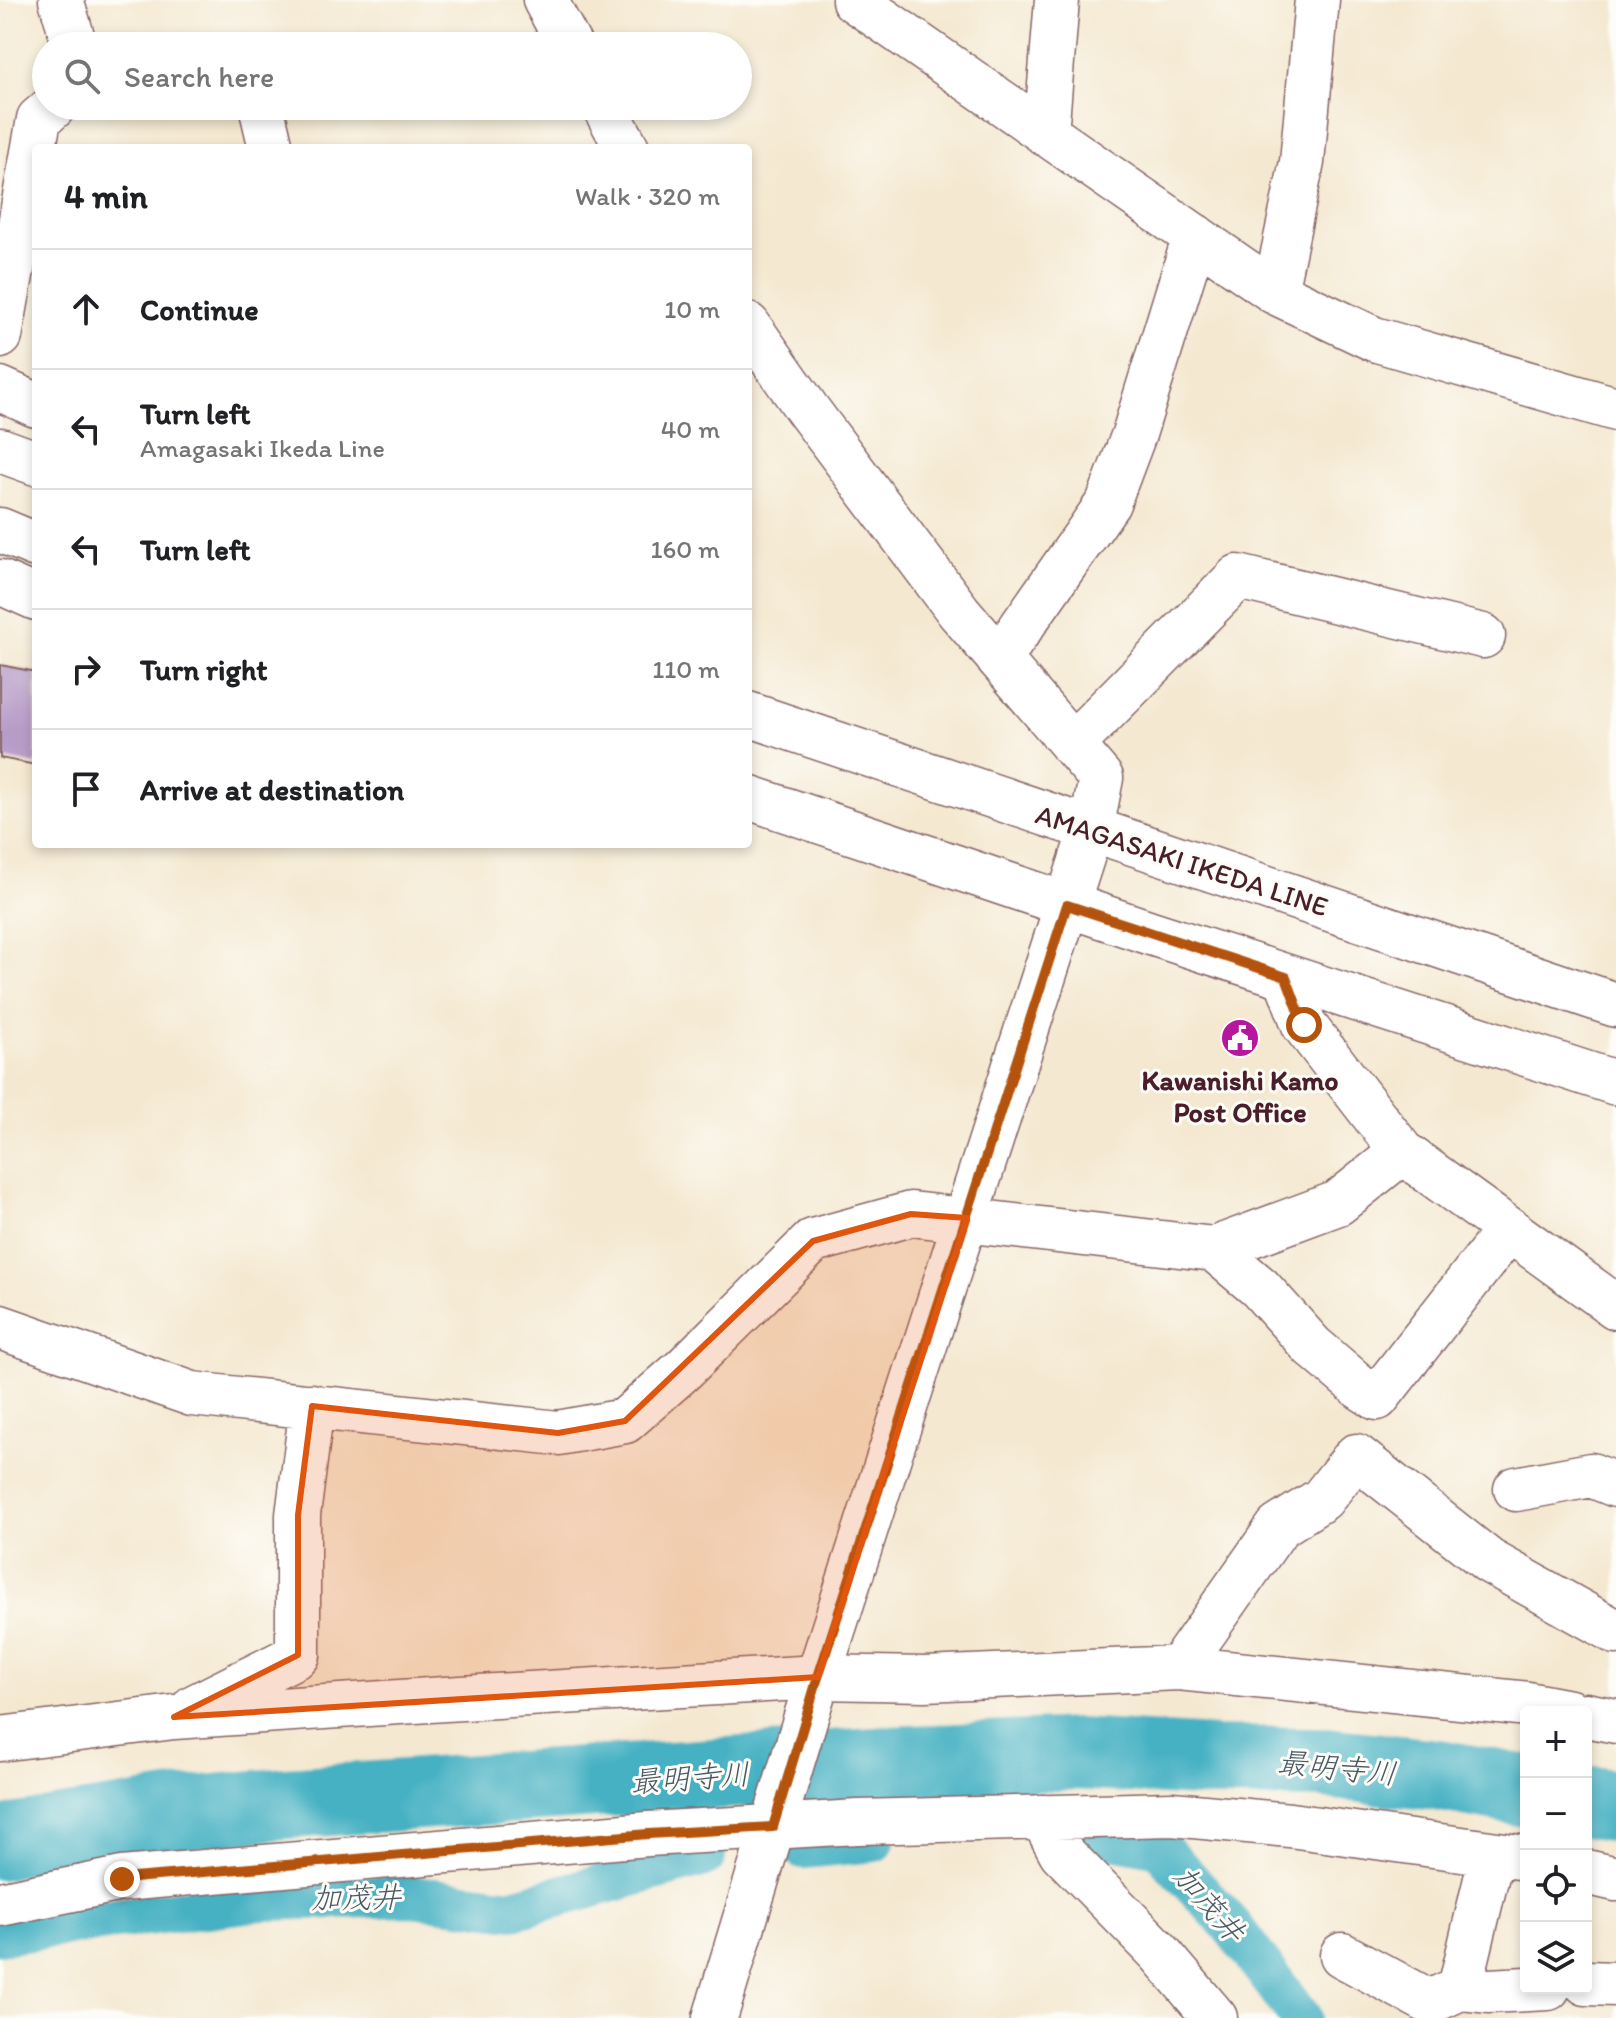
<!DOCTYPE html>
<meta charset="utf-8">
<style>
body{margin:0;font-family:Itim,"Klee One",sans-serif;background:#f2f2f2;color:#202124}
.controls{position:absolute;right:24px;bottom:24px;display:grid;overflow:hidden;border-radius:8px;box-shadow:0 4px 12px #0003}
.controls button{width:72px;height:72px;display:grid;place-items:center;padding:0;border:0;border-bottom:2px solid #e0e0e0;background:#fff;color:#202124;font:40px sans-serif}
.stop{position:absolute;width:24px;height:24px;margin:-18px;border:6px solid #b45309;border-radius:50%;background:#fff}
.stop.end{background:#b45309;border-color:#fff;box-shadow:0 2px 8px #0008}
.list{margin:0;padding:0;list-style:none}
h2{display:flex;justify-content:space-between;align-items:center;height:104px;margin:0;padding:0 32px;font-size:34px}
h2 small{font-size:26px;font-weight:400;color:#757577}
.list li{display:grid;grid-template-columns:52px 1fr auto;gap:24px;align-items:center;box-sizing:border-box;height:120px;padding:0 32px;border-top:2px solid #e0e0e0}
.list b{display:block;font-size:30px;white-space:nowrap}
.list p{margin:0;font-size:26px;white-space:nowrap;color:#757577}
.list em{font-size:26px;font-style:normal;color:#757577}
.icon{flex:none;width:44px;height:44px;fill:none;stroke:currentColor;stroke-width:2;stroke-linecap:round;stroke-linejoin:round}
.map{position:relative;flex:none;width:1616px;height:2018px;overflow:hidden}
.search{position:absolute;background:#fff;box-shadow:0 4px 12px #0003;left:32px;top:32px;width:720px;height:88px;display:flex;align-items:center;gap:20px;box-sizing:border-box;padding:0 28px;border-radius:44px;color:#757577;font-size:30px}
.panel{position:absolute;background:#fff;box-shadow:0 4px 12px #0003;left:32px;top:144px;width:720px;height:704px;border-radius:8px}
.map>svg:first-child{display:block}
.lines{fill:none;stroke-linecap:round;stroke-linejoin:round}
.canal{stroke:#45b1c3;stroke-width:42}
.river{stroke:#45b1c3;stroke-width:72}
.building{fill:#b89cc8}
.street-casing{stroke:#866565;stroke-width:47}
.secondary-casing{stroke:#866565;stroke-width:47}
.primary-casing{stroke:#866565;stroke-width:47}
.street{stroke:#fff;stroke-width:44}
.secondary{stroke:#fff;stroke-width:44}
.primary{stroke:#fff;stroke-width:44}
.route{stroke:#b45309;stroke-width:10}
.marked{fill:#e0560e;fill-opacity:0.2;stroke:#e0560e;stroke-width:6;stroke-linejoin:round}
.labels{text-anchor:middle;stroke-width:6;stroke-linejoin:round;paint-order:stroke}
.street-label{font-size:28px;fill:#4a1f2b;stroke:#fdfcf7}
.poi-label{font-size:28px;font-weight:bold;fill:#4a1f2b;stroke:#fdfcf7}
.water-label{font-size:30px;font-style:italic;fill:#485968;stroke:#fdfcf7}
</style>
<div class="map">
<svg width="1616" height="2018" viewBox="0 0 1616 2018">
<rect width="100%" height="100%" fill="#fdfcf7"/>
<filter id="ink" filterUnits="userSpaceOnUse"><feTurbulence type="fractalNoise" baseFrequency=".0125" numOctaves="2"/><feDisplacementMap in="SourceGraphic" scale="16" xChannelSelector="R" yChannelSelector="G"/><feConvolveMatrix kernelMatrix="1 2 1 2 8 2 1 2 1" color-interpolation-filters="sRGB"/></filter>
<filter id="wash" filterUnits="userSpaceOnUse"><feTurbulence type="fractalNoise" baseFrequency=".006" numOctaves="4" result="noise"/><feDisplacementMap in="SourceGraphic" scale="32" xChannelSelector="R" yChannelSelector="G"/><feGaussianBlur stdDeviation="1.8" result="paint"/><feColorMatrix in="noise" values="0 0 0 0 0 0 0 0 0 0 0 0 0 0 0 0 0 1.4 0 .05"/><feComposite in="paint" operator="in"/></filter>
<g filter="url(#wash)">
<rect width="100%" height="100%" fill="#f4e8d0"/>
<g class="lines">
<path class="canal" d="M1089,1837H1107L1159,1847L1231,1925L1301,2018
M803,1848L874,1841
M0,1934L262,1900L411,1896L513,1909L705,1856"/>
<path class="river" d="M1586,1801L1616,1806
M0,1844L24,1838L175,1814L286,1803L889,1762L1078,1754L1215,1762L1325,1763L1438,1775L1526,1791"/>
</g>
<g id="blocks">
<path class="building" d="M0,665L36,672V765L0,758Z"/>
</g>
</g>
<g filter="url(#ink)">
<use href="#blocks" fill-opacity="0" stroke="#866565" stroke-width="2"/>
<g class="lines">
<defs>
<path id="street" d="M61,0L75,46
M545,0L570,46
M854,0L1275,292L1374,339L1616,409
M604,106L627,148
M262,110L271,148
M1046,134L1057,0
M1275,292L1302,162L1317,0
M748,325L807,409L959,612L1101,778L1091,830
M0,336L39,119L54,106
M0,389L36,405
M0,582L36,598
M999,659L1108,503L1134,434L1195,236
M1072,745L1238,577L1483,636
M1286,977L1304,1025L1402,1152L1616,1307
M1214,1249L1338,1203L1402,1152
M0,1327L192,1394L558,1433L625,1421L684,1369L813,1241L911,1214L1214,1249L1260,1288L1312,1346L1360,1387L1377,1398L1509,1229
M1516,1489L1591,1475L1616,1485
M1179,1668L1278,1527L1322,1499L1356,1456L1489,1561L1616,1632
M194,1707L298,1655V1515L312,1406
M1586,1715L1616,1721
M0,1739L174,1717L445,1699L818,1677L925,1679L1179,1668L1528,1704L1570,1712
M1042,1817L1061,1852L1159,1952L1215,2018
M1492,1854L1460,1988L1488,1991L1548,1988
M1586,1872L1616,1879
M0,1904L122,1879L648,1834L858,1822L1172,1814L1290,1825L1526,1858
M1342,1955L1430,2002L1460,1988
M1586,1983L1616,1984"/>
<path id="secondary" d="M715,2018L818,1677L1091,830"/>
<path id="primary" d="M0,450L36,463
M0,530L36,545
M748,714L1616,1005
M748,797L1151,933L1616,1083"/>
</defs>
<use href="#street" class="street-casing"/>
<use href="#secondary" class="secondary-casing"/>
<use href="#primary" class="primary-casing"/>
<use href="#street" class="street"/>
<use href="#secondary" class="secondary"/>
<use href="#primary" class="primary"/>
</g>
</g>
<g class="lines" filter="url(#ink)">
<path class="route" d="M122,1879L648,1834L773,1827L818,1677L1067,905L1286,977L1304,1025"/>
</g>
<path class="marked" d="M911,1214L967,1218L818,1677L174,1717L298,1655V1515L312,1406L558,1433L625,1421L813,1241Z"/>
<defs>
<symbol id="civic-disc" viewBox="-11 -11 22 22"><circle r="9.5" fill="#b5179e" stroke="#fdfcf7"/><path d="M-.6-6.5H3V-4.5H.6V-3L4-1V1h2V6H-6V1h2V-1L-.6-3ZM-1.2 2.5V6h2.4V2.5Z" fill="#fff"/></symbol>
</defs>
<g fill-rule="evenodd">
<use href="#civic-disc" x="1218" y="1016" width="44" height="44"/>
</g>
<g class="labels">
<g class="street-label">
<text transform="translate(1182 860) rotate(18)" y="10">AMAGASAKI IKEDA LINE</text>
</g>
<g class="poi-label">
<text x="1240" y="1090">Kawanishi Kamo<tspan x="1240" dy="32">Post Office</tspan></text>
</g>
<g class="water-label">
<text transform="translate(1337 1768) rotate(6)" y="10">最明寺川</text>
<text transform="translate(690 1778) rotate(-4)" y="10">最明寺川</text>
<text transform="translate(356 1898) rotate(-1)" y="10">加茂井</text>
<text transform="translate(1209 1904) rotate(49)" y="10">加茂井</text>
</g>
</g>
</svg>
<div class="controls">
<button>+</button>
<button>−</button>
<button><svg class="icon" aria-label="locate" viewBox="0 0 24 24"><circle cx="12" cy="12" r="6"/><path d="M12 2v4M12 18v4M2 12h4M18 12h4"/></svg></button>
<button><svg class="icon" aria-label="layers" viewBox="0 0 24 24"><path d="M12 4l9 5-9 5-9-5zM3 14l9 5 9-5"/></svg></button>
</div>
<div class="stop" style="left:1304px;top:1025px"></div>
<div class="stop end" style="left:122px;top:1879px"></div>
<div class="search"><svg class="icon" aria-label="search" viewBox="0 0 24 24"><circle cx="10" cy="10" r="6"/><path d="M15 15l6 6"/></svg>Search here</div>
<section class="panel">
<h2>4 min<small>Walk · 320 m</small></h2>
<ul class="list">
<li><svg class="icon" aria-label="ahead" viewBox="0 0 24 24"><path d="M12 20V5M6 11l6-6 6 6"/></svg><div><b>Continue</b></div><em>10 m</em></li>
<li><svg class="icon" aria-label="left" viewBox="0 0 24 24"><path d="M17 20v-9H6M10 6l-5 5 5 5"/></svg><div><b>Turn left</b><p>Amagasaki Ikeda Line</p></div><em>40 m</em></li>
<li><svg class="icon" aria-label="left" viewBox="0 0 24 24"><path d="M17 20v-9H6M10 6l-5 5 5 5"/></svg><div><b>Turn left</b></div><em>160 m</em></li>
<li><svg class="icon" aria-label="right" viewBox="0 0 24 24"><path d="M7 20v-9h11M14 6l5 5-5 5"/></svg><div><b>Turn right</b></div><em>110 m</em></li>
<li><svg class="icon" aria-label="arrive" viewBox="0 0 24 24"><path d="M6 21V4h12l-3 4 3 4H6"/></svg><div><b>Arrive at destination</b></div></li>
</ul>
</section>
</div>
